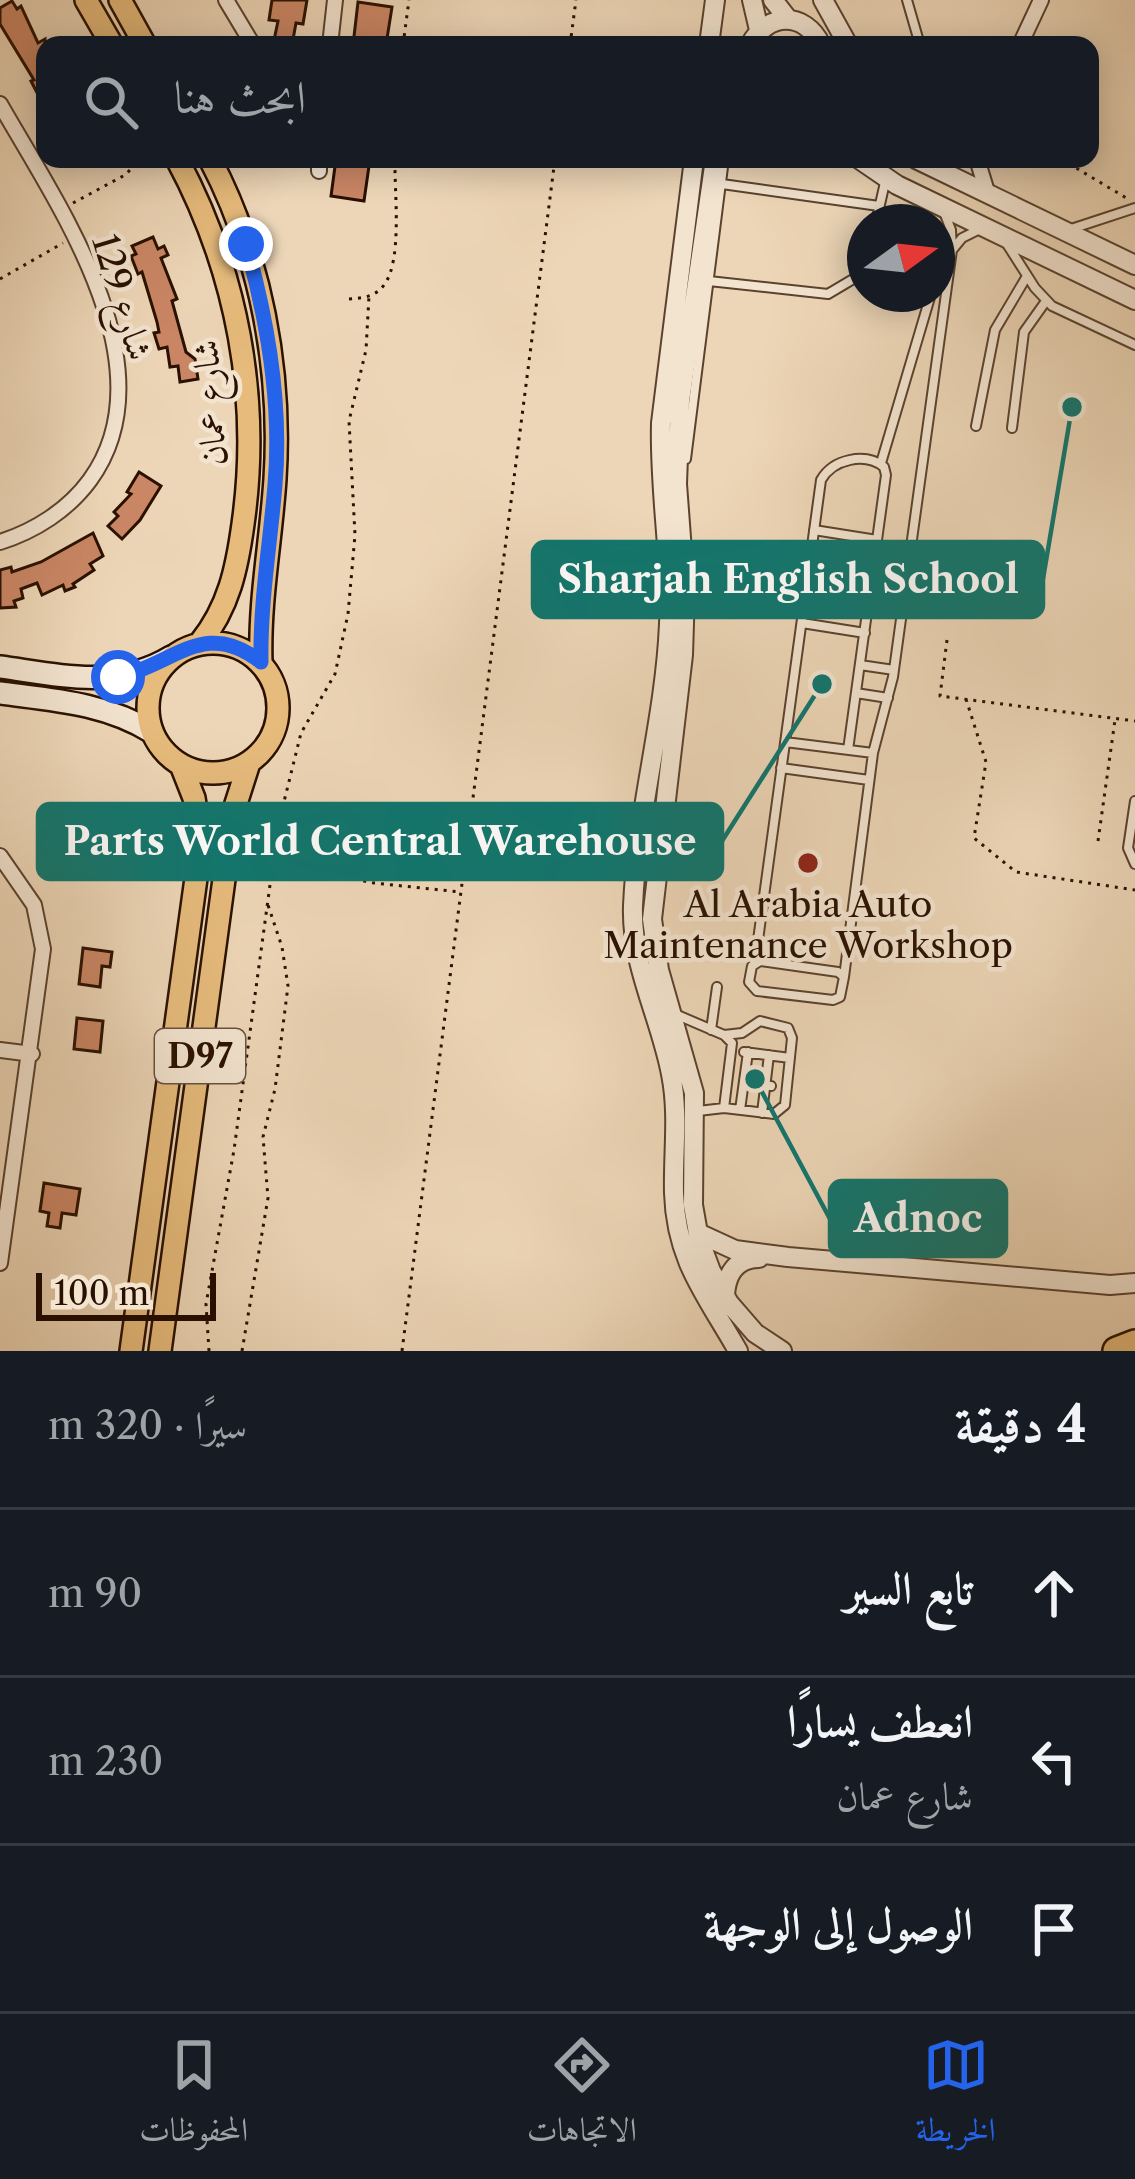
<!DOCTYPE html>
<html lang="ar">
<meta charset="utf-8">
<style>
body{margin:0;font-family:"Libre Caslon Text",Amiri,serif;background:#242831;color:#f1f3f6;direction:rtl}
.compass{position:absolute;left:847px;top:204px;width:108px;height:108px;border-radius:50%;background:#171b24;box-shadow:0 6px 30px #0003;rotate:75deg}
.scale{position:absolute;left:36px;bottom:30px;width:180px;box-sizing:border-box;padding-left:12px;border:6px solid #291000;border-top:0;font-size:33px;line-height:42px;white-space:nowrap;color:#291000;-webkit-text-stroke:9px #f3e4d0;paint-order:stroke}
.stop{position:absolute;width:36px;height:36px;margin:-27px;border:9px solid #2563eb;border-radius:50%;background:#fff}
.stop.end{background:#2563eb;border-color:#fff;box-shadow:0 3px 12px #0008}
.list{margin:0;padding:0;list-style:none}
h2{display:flex;justify-content:space-between;align-items:center;height:156px;margin:0;padding:0 48px;font-size:51px}
h2 small{font-size:39px;font-weight:400;color:#9ea1a6}
.list li{display:grid;grid-template-columns:78px 1fr auto;gap:36px;align-items:center;box-sizing:border-box;height:168px;padding:0 48px;border-top:3px solid #363941}
.list b{display:block;font-size:45px;white-space:nowrap}
.list p{margin:0;font-size:39px;white-space:nowrap;color:#9ea1a6}
.list em{font-size:39px;font-style:normal;color:#9ea1a6}
.icon{flex:none;width:66px;height:66px;fill:none;stroke:currentColor;stroke-width:2;stroke-linecap:round;stroke-linejoin:round}
.map{position:relative;flex:none;width:1135px;height:1351px;overflow:hidden;direction:ltr}
.search{position:absolute;background:#171b24;box-shadow:0 6px 30px #0003;left:36px;right:36px;top:36px;height:132px;display:flex;align-items:center;gap:30px;box-sizing:border-box;padding:0 42px;border-radius:24px;color:#9ea1a6;font-size:45px}
.sheet{height:660px;background:#171b24}
nav{display:flex;justify-content:space-around;align-items:center;box-sizing:border-box;height:168px;border-top:3px solid #363941;background:#171b24;font-size:33px;color:#9ea1a6}
nav a{display:grid;justify-items:center;gap:6px}
nav .on{color:#2563eb}
.map>svg:first-child{display:block}
.building{fill:#ca8665;stroke:#291000;stroke-width:3}
.lines{fill:none;stroke-linecap:round;stroke-linejoin:round}
.service-casing{stroke:#5a422e;stroke-width:12}
.minor-casing{stroke:#5a422e;stroke-width:18}
.tertiary-casing{stroke:#5a422e;stroke-width:22}
.secondary-casing{stroke:#291000;stroke-width:26}
.primary-casing{stroke:#291000;stroke-width:26}
.motorway-casing{stroke:#291000;stroke-width:32}
.path{stroke:#291000;stroke-width:3;stroke-dasharray:3 6;stroke-linecap:butt}
.service{stroke:#f3e4d0;stroke-width:8}
.minor{stroke:#f3e4d0;stroke-width:14}
.tertiary{stroke:#f3e4d0;stroke-width:18}
.secondary{stroke:#f3e4d0;stroke-width:21}
.primary{stroke:#e6bb7c;stroke-width:21}
.motorway{stroke:#e6bb7c;stroke-width:27}
.route{stroke:#2563eb;stroke-width:15}
.poi-dot{fill:#8f2418;stroke:#f3e4d0;stroke-width:4.5}
.labels{text-anchor:middle;stroke-width:9;stroke-linejoin:round;paint-order:stroke}
.shield{fill:#f3e4d0;stroke:#66503e;stroke-width:3}
.shield-label{font-size:33px;font-weight:bold;fill:#291000}
.street-label{font-size:36px;fill:#291000;stroke:#f3e4d0}
.poi-label{font-size:36px;fill:#291000;stroke:#f3e4d0}
.leader{fill:none;stroke:#0f766e;stroke-width:4.5}
.callout-dot{fill:#0f766e;stroke:#f3e4d0;stroke-width:4.5}
.callout{fill:#0f766e;stroke:#0f766e;stroke-width:4.5}
.callout-label{font-size:39px;text-anchor:middle;font-weight:bold;fill:#fff}
</style>
<div class="map">
<svg width="1135" height="1351" viewBox="0 0 1135 1351">
<rect width="100%" height="100%" fill="#edd6b7"/>
<filter id="stains"><feTurbulence type="fractalNoise" baseFrequency=".00167" numOctaves="4"/><feColorMatrix values="0 0 0 0 .2 0 0 0 0 .09 0 0 0 0 .02 0 0 0 .5 -.17"/></filter>
<radialGradient id="worn" r=".72"><stop offset=".6" stop-color="#630" stop-opacity="0"/><stop offset="1" stop-color="#630" stop-opacity=".3"/></radialGradient>
<path class="building" d="M272,0H307L303,24L296,23L292,45H273L278,21L269,20Z
M12,1L17,9L21,6L38,43L45,39V108L31,81L34,80L0,24V8Z
M358,2L392,7L386,45H353Z
M336,159H370L364,201L331,196Z
M153,237L158,249L164,246L168,255L161,258L177,299L172,301L186,352L195,359L198,379L180,382L178,366L170,367L167,347L159,349L154,333L159,332L157,322L142,272L138,274L131,256L136,254L132,246Z
M139,472L161,486L140,520L122,539L108,526L118,516L114,512L131,494L127,492Z
M93,533L103,556L90,564L94,570L73,584L75,587L65,591L63,585L42,595L37,583L21,589L23,598L14,601L16,607L0,608V570L11,567L12,572L41,562Z
M83,948L112,952L110,967L102,966L100,987L79,984Z
M77,1018L103,1021L100,1052L74,1049Z
M44,1183L80,1189L76,1215L62,1213L60,1228L47,1226L49,1213L40,1211Z"/>
<g class="lines">
<defs>
<path id="service" d="M907,0L920,45
M722,184L879,206
M876,222L886,178
M1068,230L1135,208
M1007,244L1035,288L1052,306L1135,345
M953,249L962,238L978,230
M709,281L828,294L865,272
M976,426L995,330L1027,276
M1012,428L1024,332L1046,301
M686,459L724,159
M881,463L931,294
M814,530L877,540
M802,623L865,633
M860,665L894,670
M856,693L888,698
M785,742L873,753
M781,768L869,780
M1135,801L1128,848L1135,864
M760,961L838,972L844,977L840,997L833,1000L757,991L749,982L752,966Z
M755,962L821,480C833,459 865,452 884,467L886,475L848,750
M844,977L873,753L893,677L952,250L951,230L944,212
M675,1014L724,1035L732,1043L724,1108
M711,1030L717,987
M744,1052L790,1058
M759,1084L771,1086
M740,1110L748,1052
M698,1111L724,1108L774,1114L785,1105L792,1038L788,1028L760,1021L742,1033L724,1035
M762,1113L769,1055"/>
<path id="minor" d="M226,0L253,45
M330,45L335,0
M1020,45L1041,0
M0,104C57,204 172,367 90,480C68,510 35,531 0,542
M319,159V171
M977,159L988,195
M0,856L34,905L43,949L0,1263
M0,1050L32,1054"/>
<path id="tertiary" d="M752,0L759,30
M773,0L788,19
M823,0L848,45
M709,45L715,0
M750,45C767,12 805,11 821,45
M694,159L661,423C659,491 672,557 669,624C665,719 637,811 633,906C631,966 660,1016 671,1074C679,1114 673,1152 674,1193C676,1261 707,1296 738,1351
M715,159L680,401L677,484L685,591L683,655L652,919L659,970L694,1093L693,1205L699,1239L711,1271L729,1303L755,1333L782,1351
M859,159L897,185L1135,300
M916,159L1135,265
M698,1233L735,1250L788,1257L1110,1285L1135,1283
M725,1296C726,1274 736,1258 759,1258"/>
<path id="secondary" d="M0,667C59,675 117,690 171,657
M0,693C53,700 105,703 152,732"/>
<path id="primary" d="M86,0L112,45
M120,0L145,45
M177,159C237,271 261,398 243,524C237,568 229,607 200,643
M210,159C261,256 282,371 275,479C271,541 259,600 261,662
M148 708a65 65 0 1 1 130 0a65 65 0 1 1-130 0Z
M131,1351L201,842L194,798L181,765
M160,1351L233,813L249,763"/>
<path id="motorway" d="M1117,1351L1135,1344"/>
</defs>
<use href="#service" class="service-casing"/>
<use href="#minor" class="minor-casing"/>
<use href="#tertiary" class="tertiary-casing"/>
<use href="#secondary" class="secondary-casing"/>
<use href="#primary" class="primary-casing"/>
<use href="#motorway" class="motorway-casing"/>
<path class="path" d="M403,45L409,0
M570,45L576,0
M1061,159L1128,199
M73,203L125,175L141,159
M0,279L63,243
M349,299C363,298 375,297 384,285C403,260 394,190 395,159
M947,640L940,696L1135,721
M966,699L986,762L974,838L1016,872L1135,890
M1098,841L1115,720
M275,863L374,883L460,892
M209,1351L206,1304L234,1150L278,826L301,733L335,674L348,614L355,535L349,421L366,350L369,296
M242,1351L268,1198L263,1137L275,1089L288,986L282,947L268,905
M402,1351L555,159"/>
<use href="#service" class="service"/>
<use href="#minor" class="minor"/>
<use href="#tertiary" class="tertiary"/>
<use href="#secondary" class="secondary"/>
<use href="#primary" class="primary"/>
<use href="#motorway" class="motorway"/>
</g>
<g class="lines">
<path class="route" d="M118,677C174,665 204,617 261,662C260,602 270,545 275,485C282,404 268,322 246,244"/>
</g>
<circle class="poi-dot" cx="808" cy="863" r="12"/>
<g class="labels">
<rect class="shield" x="155" y="1029" width="90" height="54" rx="9"/>
<g class="shield-label">
<text x="200" y="1068">D97</text>
</g>
<g class="street-label">
<text transform="translate(123 297) rotate(73)" y="13">شارع 129</text>
<text transform="translate(209 403) rotate(-94)" y="13">شارع عمان</text>
</g>
<g class="poi-label">
<text x="808" y="917">Al Arabia Auto<tspan x="808" dy="41">Maintenance Workshop</tspan></text>
</g>
</g>
<path class="leader" d="M1072 407L1043 579M822 684L722 841M755 1079L830 1219"/>
<g class="callout-dot">
<circle cx="1072" cy="407" r="12"/>
<circle cx="822" cy="684" r="12"/>
<circle cx="755" cy="1079" r="12"/>
</g>
<g class="callout">
<rect x="533" y="542" width="510" height="75" rx="12"/>
<rect x="38" y="804" width="684" height="75" rx="12"/>
<rect x="830" y="1181" width="176" height="75" rx="12"/>
</g>
<g class="callout-label">
<text x="788" y="593">Sharjah English School</text>
<text x="380" y="855">Parts World Central Warehouse</text>
<text x="918" y="1232">Adnoc</text>
</g>
<rect width="100%" height="100%" filter="url(#stains)"/>
<rect width="100%" height="100%" fill="url(#worn)"/>
</svg>
<svg class="compass" viewBox="-18 -18 36 36"><path d="M0-13l5 13h-10z" fill="#e53935"/><path d="M0 13l5-13h-10z" fill="#9ea1a6"/></svg>
<div class="scale">100 m</div>
<div class="stop" style="left:118px;top:677px"></div>
<div class="stop end" style="left:246px;top:244px"></div>
<div class="search"><svg class="icon" aria-label="search" viewBox="0 0 24 24"><circle cx="10" cy="10" r="6"/><path d="M15 15l6 6"/></svg>ابحث هنا</div>
</div>
<section class="sheet">
<h2>4 دقيقة<small>سيرًا · 320 m</small></h2>
<ul class="list">
<li><svg class="icon" aria-label="ahead" viewBox="0 0 24 24"><path d="M12 20V5M6 11l6-6 6 6"/></svg><div><b>تابع السير</b></div><em>90 m</em></li>
<li><svg class="icon" aria-label="left" viewBox="0 0 24 24"><path d="M17 20v-9H6M10 6l-5 5 5 5"/></svg><div><b>انعطف يسارًا</b><p>شارع عمان</p></div><em>230 m</em></li>
<li><svg class="icon" aria-label="arrive" viewBox="0 0 24 24"><path d="M6 21V4h12l-3 4 3 4H6"/></svg><div><b>الوصول إلى الوجهة</b></div></li>
</ul>
</section>
<nav>
<a class="on"><svg class="icon" aria-label="map" viewBox="0 0 24 24"><path d="M3 6l6-2 6 2 6-2v14l-6 2-6-2-6 2zM9 4v14M15 6v14"/></svg>الخريطة</a>
<a><svg class="icon" aria-label="directions" viewBox="0 0 24 24"><path d="M12 3l9 9-9 9-9-9zM9 14v-3h6M13 9l2 2-2 2"/></svg>الاتجاهات</a>
<a><svg class="icon" aria-label="saved" viewBox="0 0 24 24"><path d="M7 4h10v16l-5-4-5 4z"/></svg>المحفوظات</a>
</nav>
